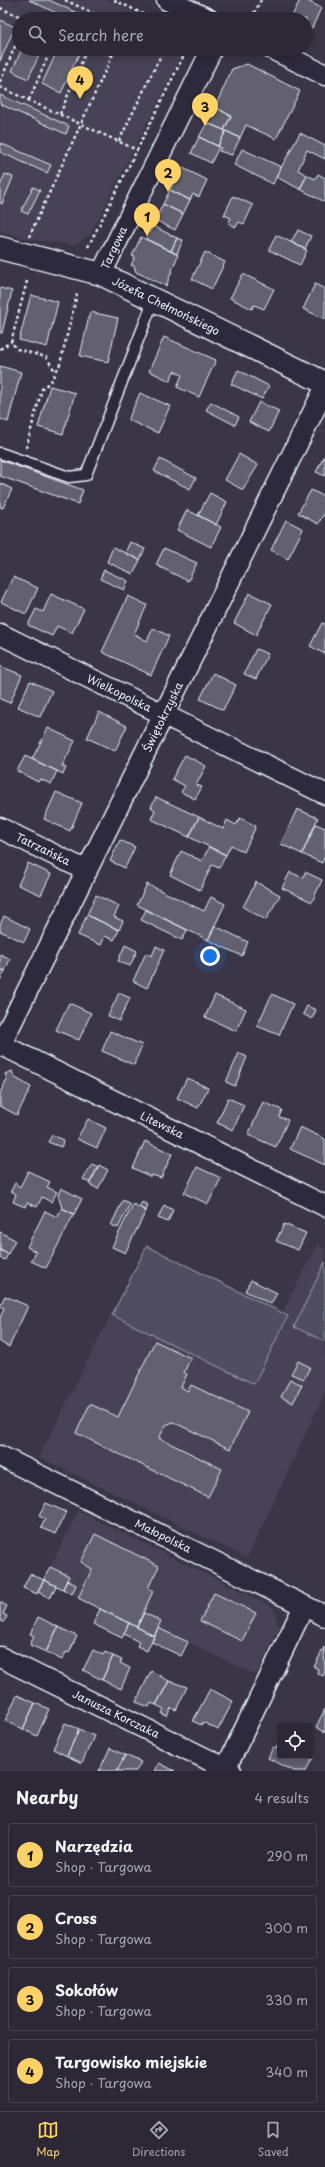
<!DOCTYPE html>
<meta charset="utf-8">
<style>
body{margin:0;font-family:"Playpen Sans",sans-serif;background:#383442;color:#f1f3f6}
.controls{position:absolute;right:12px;bottom:12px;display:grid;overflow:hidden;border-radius:4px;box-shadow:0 2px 10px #0003}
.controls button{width:36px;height:36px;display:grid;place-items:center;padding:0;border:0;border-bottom:1px solid #484451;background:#2c2836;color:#f1f3f6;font:20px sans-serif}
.you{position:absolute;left:210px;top:956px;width:14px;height:14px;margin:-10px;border:3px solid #fff;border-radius:50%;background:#1a73e8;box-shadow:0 0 0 6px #1a73e833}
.badge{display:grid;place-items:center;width:26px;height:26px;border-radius:50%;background:#ffd166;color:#111;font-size:13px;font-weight:700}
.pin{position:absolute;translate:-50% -33px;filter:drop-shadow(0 1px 2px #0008)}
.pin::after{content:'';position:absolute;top:21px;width:14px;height:12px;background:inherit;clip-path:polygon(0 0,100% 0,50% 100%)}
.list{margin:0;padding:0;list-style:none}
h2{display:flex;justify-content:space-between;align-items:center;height:52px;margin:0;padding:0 16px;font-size:17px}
h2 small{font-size:13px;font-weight:400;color:#a6a6ad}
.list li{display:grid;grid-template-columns:26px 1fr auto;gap:12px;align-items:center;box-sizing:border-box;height:64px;margin:0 8px 8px;padding:0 8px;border:1px solid #484451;border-radius:4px}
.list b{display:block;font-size:15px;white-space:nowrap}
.list p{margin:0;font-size:13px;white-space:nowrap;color:#a6a6ad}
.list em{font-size:13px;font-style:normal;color:#a6a6ad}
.icon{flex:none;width:22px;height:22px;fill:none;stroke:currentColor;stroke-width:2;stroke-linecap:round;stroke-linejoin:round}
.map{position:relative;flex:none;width:325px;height:1771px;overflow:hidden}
.search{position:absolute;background:#2c2836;box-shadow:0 2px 10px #0003;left:12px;right:12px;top:12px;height:44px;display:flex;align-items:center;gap:10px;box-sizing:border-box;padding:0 14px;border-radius:22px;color:#a6a6ad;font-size:15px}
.sheet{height:340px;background:#2c2836}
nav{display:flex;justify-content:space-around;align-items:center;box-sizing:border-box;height:56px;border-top:1px solid #484451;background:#2c2836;font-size:11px;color:#a6a6ad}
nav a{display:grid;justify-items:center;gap:2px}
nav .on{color:#ffd166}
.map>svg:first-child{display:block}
.built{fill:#464354}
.green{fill:#504e5f;stroke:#9ca0ac}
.building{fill:#636171;stroke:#e8f1f8}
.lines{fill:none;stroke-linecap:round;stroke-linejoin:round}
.service-casing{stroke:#e8f1f8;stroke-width:13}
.minor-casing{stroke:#e8f1f8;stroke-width:23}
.tertiary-casing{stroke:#e8f1f8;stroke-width:25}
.path{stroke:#e8f1f8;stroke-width:2.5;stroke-dasharray:3 3;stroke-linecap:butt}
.service{stroke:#2f2a3d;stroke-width:10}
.minor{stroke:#2f2a3d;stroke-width:20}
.tertiary{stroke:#2f2a3d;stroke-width:22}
.labels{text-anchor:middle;stroke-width:3.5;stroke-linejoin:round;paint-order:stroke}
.street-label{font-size:11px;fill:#e8f1f8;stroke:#2f2a3d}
</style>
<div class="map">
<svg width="325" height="1771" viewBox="0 0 325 1771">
<rect width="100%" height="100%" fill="#3a3648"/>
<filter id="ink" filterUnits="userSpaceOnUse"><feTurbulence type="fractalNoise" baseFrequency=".025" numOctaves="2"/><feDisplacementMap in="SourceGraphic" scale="8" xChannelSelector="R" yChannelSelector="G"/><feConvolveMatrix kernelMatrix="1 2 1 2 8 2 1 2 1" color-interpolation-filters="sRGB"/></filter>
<g filter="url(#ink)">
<path class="built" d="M0,0H108L149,19H19V49H185L90,235L74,245L28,239L0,231Z
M146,1245L283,1311L317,1245L325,1249V1393L247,1558L39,1457Z
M78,1511L273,1607L279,1627L256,1675L158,1628L154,1636L44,1580Z"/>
<path class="green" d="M147,1246L288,1316L254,1384L112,1315Z
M325,1262V1341L294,1327Z"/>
<path class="building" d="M29,0H49L90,19H69Z
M300,0H306L321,8L312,28L306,25V19L291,18Z
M0,20L15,27L0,61Z
M22,49H42L28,79L12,71Z
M58,49H68L79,54L61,93L42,84Z
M247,64L300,91L276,139L246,125L240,138L224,130L231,116L215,107L232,69Z
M0,95L69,126L66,134L0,104Z
M215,107L231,116L224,130L207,123Z
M207,123L226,131L218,146L199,137Z
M226,131L240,138L232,155L219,151L221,148L218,146Z
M300,133L325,146V159L307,150L298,170L307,175L300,189L276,177Z
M199,137L219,147L211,163L191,153Z
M0,143L51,165L47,173L0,152Z
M242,149L281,167L273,184L234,165Z
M181,167L207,180L199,197L193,194L190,200L170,190Z
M5,174L13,177L2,204L0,203V186Z
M318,174L325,178V202L300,189L307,175L315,179Z
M33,187L40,190L28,214L21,211Z
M170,190L190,200L183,214L163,204Z
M233,196L253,205L244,224L239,222L236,227L228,223L231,218L224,215Z
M163,204L183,214L175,230L155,220Z
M153,226L177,238L171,251L146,239Z
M298,230L311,236L305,249L291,242Z
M276,235L307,250L300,265L269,250Z
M141,237L178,255L166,286L136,272L134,266L131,265L135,257L132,256Z
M177,238L183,240L177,254L171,251Z
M205,252L225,262L212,289L192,279Z
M243,274L274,289L264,309L254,305L252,309L230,298Z
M315,284L325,289V319L303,309Z
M0,288L12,291L2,333H0Z
M31,295L58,302L47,347L19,340Z
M90,312L118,318L108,362L80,356Z
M164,337L216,360L199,397L177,387L182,375L174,371L170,381L149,371Z
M0,366L21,372L8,422L0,419Z
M238,370L269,386L262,399L231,384Z
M50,386L75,393L63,434L38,427Z
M140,393L170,406L158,433L128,420Z
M211,402L239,417L235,425L206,410Z
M259,402L279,411L269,432L249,422Z
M239,454L258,465L243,490L225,480Z
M325,455V476L316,472Z
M160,459L196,478L190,489L154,471Z
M0,460L83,490L78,504L0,476Z
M0,483L12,489L3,508L0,507Z
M311,490L325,497V512L318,524L298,513Z
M210,493L227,502L216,525L198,515Z
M187,510L221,527L211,547L177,530Z
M286,520L303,529L288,559L271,550Z
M130,542L145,549L140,560L125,553Z
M113,547L140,560L133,574L107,562Z
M164,548L197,563L188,581L156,565Z
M104,570L128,581L124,590L100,579Z
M13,577L38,588L26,614L1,602Z
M249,593L272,604L256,635L234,623Z
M51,594L84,609L72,633L57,626L52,636L28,625L36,609L43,612Z
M128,596L147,605L134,634L147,641L153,628L169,636L151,675L102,652Z
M322,623L325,624V654L310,646Z
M256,649L268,654L256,679L244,674Z
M0,666L22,675L10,703L0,699Z
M213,673L236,685L223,710L200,699Z
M30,681L52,691L40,717L18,707Z
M99,712L127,726L115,751L87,738Z
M48,728L75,741L62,766L66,768L63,774L32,759Z
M185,755L206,766L196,785L202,787L195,799L181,792L185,786L172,779Z
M25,756L57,771L51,784L40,779L38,782L17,771Z
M56,792L82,803L70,831L44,819Z
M156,797L199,817L189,837L151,819L155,810L151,807Z
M297,809L318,818L302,854L281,844Z
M199,817L223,829L227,820L236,825L240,818L256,826L244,852L231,845L226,855L189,837Z
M316,824L325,828V856L322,863L302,854Z
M120,840L135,847L125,868L110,861Z
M209,847L226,855L219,868L212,865L200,890L170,875L181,851L202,861Z
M28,863L51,874L41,895L18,885Z
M290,872L303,878L305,872L322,880L312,902L282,888Z
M256,882L280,895L266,920L243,907Z
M147,884L204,911L211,897L225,904L208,940L137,905Z
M96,895L119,906L114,917L123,921L119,930L87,915Z
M146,910L187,930L182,940L141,920Z
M87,915L119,930L114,940L105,936L101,945L78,935Z
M4,916L30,929L24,942L0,931V925Z
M215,926L248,942L242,956L208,940Z
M125,945L137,951L130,966L118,961Z
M156,946L164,950L147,988L133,981L146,953L152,956Z
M0,954L10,959L5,971L0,969Z
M0,969L5,971L0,980Z
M119,993L130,998L119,1021L108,1016Z
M272,994L293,1004L279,1035L257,1026Z
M215,995L246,1009L236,1031L205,1017Z
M69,1003L91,1013L79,1040L56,1030Z
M307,1006L316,1010L312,1019L303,1014Z
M110,1031L142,1045L134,1065L102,1051Z
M239,1053L247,1057L235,1086L226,1082Z
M12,1071L14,1077L31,1087L17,1115L0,1106V1093L7,1079L5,1074Z
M187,1078L208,1088L198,1108L177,1098Z
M228,1098L244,1105L233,1130L217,1123Z
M263,1102L282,1110L279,1117L288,1120L276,1147L248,1135Z
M88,1119L106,1128L97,1148L77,1139Z
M300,1127L325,1139V1165L290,1149Z
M52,1135L64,1140L61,1147L48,1142Z
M145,1141L172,1154L161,1178L152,1175L151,1177L133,1168Z
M92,1164L98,1167L90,1183L83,1179Z
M99,1165L108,1170L98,1189L89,1184Z
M197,1167L221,1178L208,1204L184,1193Z
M28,1171L50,1182L47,1187L57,1192L51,1202L42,1197L37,1207L27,1203L25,1207L13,1202L16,1194L11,1191L15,1183L20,1187Z
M61,1188L82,1199L74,1214L62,1208L58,1195Z
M123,1200L130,1204L118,1228L111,1225Z
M142,1202L148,1205L146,1211L139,1207Z
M133,1204L146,1211L125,1253L112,1247Z
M164,1205L173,1210L168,1222L158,1218Z
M62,1208L74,1214L46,1268L31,1261L36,1252L27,1247L45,1211L57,1217Z
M284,1224L306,1233L298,1250L276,1241Z
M0,1232L15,1240L8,1254L0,1250Z
M0,1250L8,1254L5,1260L0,1258Z
M251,1280L277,1293L271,1304L245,1291Z
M5,1296L28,1306L9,1347L0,1342V1318L4,1308L0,1306Z
M155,1341L191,1358L184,1372L187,1374L181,1387L188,1391L191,1385L248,1412L230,1449L173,1422L166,1425L159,1438L222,1469L208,1497L76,1433L90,1404L118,1417Z
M298,1361L310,1367L304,1379L291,1374Z
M290,1379L302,1385L293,1403L281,1397Z
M46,1503L66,1512L55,1534L41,1528L45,1519L39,1516Z
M95,1534L159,1566L148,1588L153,1591L137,1627L78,1598L92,1569L81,1562Z
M50,1567L69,1576L63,1589L44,1580Z
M30,1574L44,1580L37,1594L23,1588Z
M44,1580L56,1586L50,1598L38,1592Z
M67,1580L76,1585L72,1594L63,1589Z
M214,1593L256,1613L242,1641L200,1621Z
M0,1602L7,1606L3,1614L7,1616L4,1622L0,1621Z
M100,1609L129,1623L122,1638L93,1624Z
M144,1613L161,1621L154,1636L137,1627Z
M38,1617L58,1627L46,1652L30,1645L34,1636L30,1634Z
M129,1623L154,1636L147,1651L137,1646L139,1642L124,1634Z
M58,1627L77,1636L69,1653L66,1652L62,1660L46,1652Z
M158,1628L188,1642L181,1656L152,1642Z
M324,1647L325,1672L323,1676L317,1673L318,1669L314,1667Z
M93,1650L103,1655L105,1652L113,1656L102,1680L83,1670Z
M113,1656L122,1660L120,1663L130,1668L121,1689L102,1680Z
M151,1671L169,1681L156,1705L151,1703L149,1707L136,1702Z
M169,1681L187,1687L176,1710L171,1708L167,1716L162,1714L164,1709L156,1705Z
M210,1689L233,1701L218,1730L203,1722L201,1725L193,1721Z
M17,1695L35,1703L23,1729L5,1721Z
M35,1703L49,1709L37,1736L23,1729Z
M325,1709V1732L316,1727Z
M65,1723L79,1729L67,1756L53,1749Z
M79,1729L94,1736L82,1763L67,1756Z
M280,1739V1756L313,1757L306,1771H294L268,1758L273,1747L276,1749Z
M110,1748L125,1755L117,1771H99Z
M125,1755L141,1762L136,1771H117Z
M159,1763L175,1771H155Z"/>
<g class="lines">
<defs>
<path id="service" d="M0,453L69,477L86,475L154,299"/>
<path id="minor" d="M167,0L208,19
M272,49L325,75
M101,274L212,49
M0,634L325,794
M0,828L87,871
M0,1044L325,1206
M0,1046L325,388
M0,1456L325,1616
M0,1657L231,1771
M226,1768L304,1606"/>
<path id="tertiary" d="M0,248L101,274L325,383"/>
</defs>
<use href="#service" class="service-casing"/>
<use href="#minor" class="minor-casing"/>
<use href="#tertiary" class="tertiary-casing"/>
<path class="path" d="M65,0L106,19
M114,0L154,19
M0,8L26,19
M254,13L261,0
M112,56L115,49
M0,82L19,37
M0,87L137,150L187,49
M29,100L51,49
M60,114L87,49
M119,141L164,49
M29,237L112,56L96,49
M88,247L137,150
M27,281L11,342L17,349L46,357L55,371L59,368L77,294
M0,349L11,342
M26,448L42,389L53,379L55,371"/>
<use href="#service" class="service"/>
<use href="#minor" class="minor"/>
<use href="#tertiary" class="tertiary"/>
</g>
</g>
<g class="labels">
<g class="street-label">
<text transform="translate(114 248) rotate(-65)" y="4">Targowa</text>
<text transform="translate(166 306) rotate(26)" y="4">Józefa Chełmońskiego</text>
<text transform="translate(119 693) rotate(26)" y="4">Wielkopolska</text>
<text transform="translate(163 717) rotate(-64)" y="4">Świętokrzyska</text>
<text transform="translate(43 849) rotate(26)" y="4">Tatrzańska</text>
<text transform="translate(162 1125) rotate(26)" y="4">Litewska</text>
<text transform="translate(163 1536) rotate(26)" y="4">Małopolska</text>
<text transform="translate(116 1714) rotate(26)" y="4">Janusza Korczaka</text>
</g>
</g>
</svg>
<div class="controls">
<button><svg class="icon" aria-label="locate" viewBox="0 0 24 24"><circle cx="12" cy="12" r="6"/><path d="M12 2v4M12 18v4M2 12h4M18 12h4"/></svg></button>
</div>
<div class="you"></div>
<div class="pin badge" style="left:147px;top:236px">1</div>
<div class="pin badge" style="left:168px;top:192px">2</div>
<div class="pin badge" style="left:205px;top:126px">3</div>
<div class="pin badge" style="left:80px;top:99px">4</div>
<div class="search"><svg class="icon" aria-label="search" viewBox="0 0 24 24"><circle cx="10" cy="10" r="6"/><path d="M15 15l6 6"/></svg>Search here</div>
</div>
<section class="sheet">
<h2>Nearby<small>4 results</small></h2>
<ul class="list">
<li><span class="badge">1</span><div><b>Narzędzia</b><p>Shop · Targowa</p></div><em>290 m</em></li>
<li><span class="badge">2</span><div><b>Cross</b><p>Shop · Targowa</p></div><em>300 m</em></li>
<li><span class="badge">3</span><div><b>Sokołów</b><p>Shop · Targowa</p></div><em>330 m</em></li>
<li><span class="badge">4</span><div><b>Targowisko miejskie</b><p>Shop · Targowa</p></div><em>340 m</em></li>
</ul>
</section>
<nav>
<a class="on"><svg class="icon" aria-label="map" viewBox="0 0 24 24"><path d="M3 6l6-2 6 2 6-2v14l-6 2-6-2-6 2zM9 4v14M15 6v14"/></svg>Map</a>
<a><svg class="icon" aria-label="directions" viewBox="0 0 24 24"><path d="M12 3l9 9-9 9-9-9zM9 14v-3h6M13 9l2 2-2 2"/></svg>Directions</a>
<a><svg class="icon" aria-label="saved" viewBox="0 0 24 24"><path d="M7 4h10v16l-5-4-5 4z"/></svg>Saved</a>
</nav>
